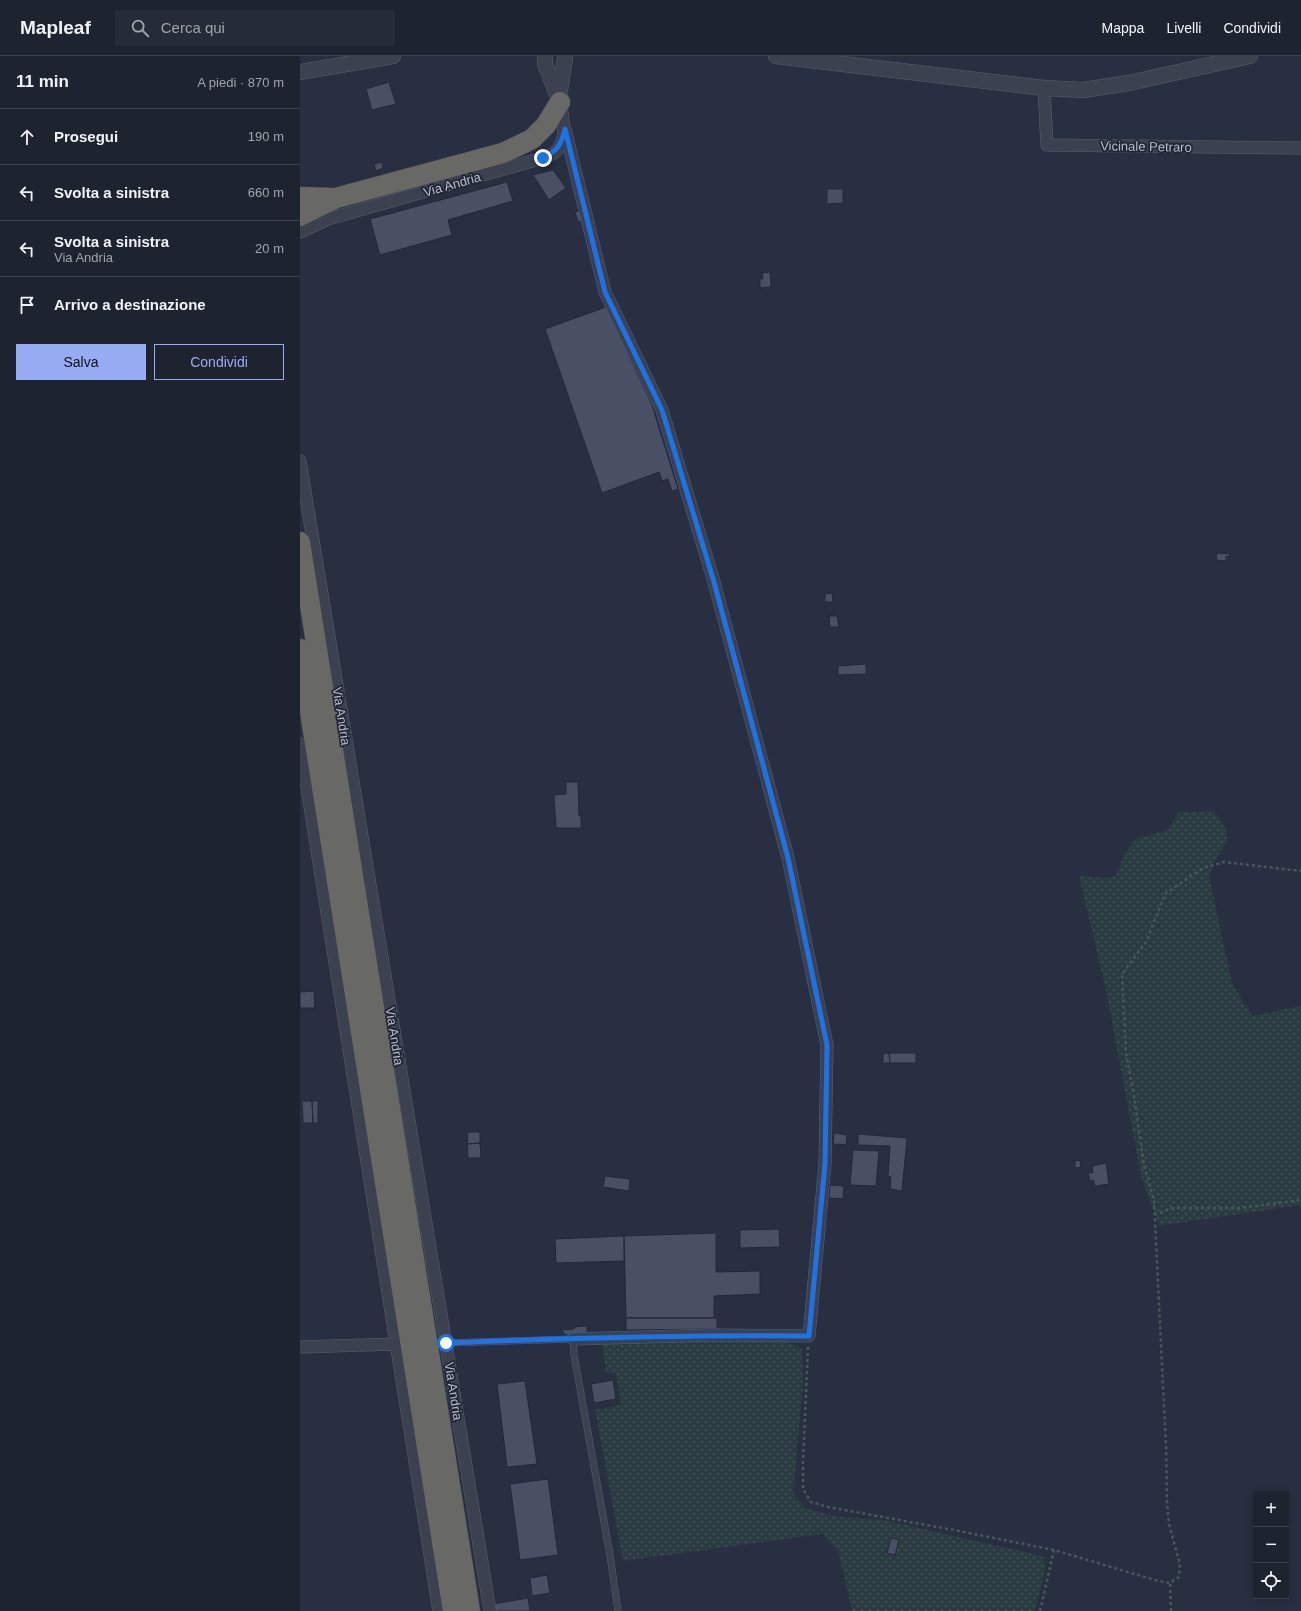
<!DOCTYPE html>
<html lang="it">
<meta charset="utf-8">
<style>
body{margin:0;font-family:Helvetica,sans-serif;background:#262b38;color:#f1f3f6}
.controls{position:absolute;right:12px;bottom:12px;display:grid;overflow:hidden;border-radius:0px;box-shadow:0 2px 10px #0003}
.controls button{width:36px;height:36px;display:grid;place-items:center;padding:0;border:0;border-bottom:1px solid #3c404c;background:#1e2330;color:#f1f3f6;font:20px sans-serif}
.stop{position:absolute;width:12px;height:12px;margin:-9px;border:3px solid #1a73e8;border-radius:50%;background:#fff}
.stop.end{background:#1a73e8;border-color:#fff;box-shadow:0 1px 4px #0008}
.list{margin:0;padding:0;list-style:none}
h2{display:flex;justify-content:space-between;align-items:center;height:52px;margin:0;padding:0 16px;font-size:17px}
h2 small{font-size:13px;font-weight:400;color:#a1a4ab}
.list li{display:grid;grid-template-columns:26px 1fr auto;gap:12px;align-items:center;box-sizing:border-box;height:56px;padding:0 16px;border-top:1px solid #3c404c}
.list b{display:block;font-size:15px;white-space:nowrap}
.list p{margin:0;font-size:13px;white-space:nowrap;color:#a1a4ab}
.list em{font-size:13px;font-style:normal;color:#a1a4ab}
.actions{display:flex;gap:8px;padding:12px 16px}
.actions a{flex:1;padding:9px 0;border:1px solid #97acf2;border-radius:0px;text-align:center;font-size:14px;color:#97acf2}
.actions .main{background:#97acf2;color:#111}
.icon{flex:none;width:22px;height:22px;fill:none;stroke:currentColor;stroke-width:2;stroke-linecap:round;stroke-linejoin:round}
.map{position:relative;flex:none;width:1001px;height:1555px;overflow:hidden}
header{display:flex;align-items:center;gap:24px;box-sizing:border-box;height:56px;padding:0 20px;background:#1e2330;border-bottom:1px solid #3c404c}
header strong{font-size:19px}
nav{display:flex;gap:22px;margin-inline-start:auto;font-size:14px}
.search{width:280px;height:36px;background:#262b38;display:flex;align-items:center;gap:10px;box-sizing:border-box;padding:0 14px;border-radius:0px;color:#a1a4ab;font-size:15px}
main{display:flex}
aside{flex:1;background:#1e2330}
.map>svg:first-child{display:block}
.green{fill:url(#green-dots)}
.building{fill:#4a5064;stroke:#232838}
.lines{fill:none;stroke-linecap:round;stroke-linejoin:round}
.service-casing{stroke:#5a5f6e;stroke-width:7}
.minor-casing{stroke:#5a5f6e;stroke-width:13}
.tertiary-casing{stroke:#5a5f6e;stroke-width:16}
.trunk-casing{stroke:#474c5b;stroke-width:21}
.path{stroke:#48585e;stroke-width:2.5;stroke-dasharray:3 3;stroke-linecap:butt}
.service{stroke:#3c4150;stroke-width:6}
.minor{stroke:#3c4150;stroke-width:12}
.tertiary{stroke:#3c4150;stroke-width:15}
.trunk{stroke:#686865;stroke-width:20}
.route{stroke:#1a73e8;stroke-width:5}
.labels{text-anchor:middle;stroke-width:3.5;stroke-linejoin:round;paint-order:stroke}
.street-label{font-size:13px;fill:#b9bdca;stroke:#212636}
</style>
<header>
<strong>Mapleaf</strong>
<div class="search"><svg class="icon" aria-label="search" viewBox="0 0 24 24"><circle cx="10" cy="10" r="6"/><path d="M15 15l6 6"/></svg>Cerca qui</div>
<nav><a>Mappa</a><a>Livelli</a><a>Condividi</a></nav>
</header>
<main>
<aside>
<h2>11 min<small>A piedi · 870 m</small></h2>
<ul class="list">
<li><svg class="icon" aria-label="ahead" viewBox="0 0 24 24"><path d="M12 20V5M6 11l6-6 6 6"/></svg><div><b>Prosegui</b></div><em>190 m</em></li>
<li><svg class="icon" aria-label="left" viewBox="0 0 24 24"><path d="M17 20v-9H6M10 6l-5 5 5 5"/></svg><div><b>Svolta a sinistra</b></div><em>660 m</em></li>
<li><svg class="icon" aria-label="left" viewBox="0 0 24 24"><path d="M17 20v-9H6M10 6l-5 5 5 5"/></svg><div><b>Svolta a sinistra</b><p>Via Andria</p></div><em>20 m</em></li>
<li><svg class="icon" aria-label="arrive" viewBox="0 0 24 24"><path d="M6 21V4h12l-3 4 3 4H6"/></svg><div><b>Arrivo a destinazione</b></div></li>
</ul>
<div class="actions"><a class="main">Salva</a><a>Condividi</a></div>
</aside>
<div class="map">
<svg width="1001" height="1555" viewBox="0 0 1001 1555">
<defs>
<pattern id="green-dots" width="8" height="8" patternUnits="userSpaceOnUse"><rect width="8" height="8" fill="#2a3b41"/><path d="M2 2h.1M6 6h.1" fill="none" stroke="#47555b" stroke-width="1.8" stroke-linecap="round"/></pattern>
</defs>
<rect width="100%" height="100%" fill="#282f40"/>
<path class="green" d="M914,755L926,773L927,785L916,802L909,820L932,927L952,960L1001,950V1149L859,1170L841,1120L806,934L779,820L809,822L817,818L823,800L836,783L868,774L879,756Z
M481,1284L502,1292L503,1329L493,1437L505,1452L539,1461L584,1464L742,1500L746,1511L735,1555H552L538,1495L523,1478L323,1505L295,1354L321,1349L316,1317H306L302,1285Z"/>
<path class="building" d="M89,26L96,48L72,54L66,33Z
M82,106L83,112L76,115L74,108Z
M253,114L266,132L249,144L233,119Z
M207,126L213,145L148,164L152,179L80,199L70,163Z
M527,133H543V147L527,148Z
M280,155L282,165L278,166L275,156Z
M470,216L471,231L460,232V223H463L462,217Z
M306,251L352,349L378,433L372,435L368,423L362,425L359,416L302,437L245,273Z
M917,497L930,498L929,501L926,500V505L916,504Z
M532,537L533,546H525V538Z
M529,560H537L539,571H530Z
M566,608V618L538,619V610Z
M266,726H278L279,760H281V772H256L254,739L266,738Z
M14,935L15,952H0V936Z
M589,997H616V1007H590Z
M589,997L590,1007H583V998Z
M2,1045H12L13,1067H3Z
M12,1045H18V1067H13Z
M168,1076H180V1087L167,1088Z
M534,1077L547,1079L546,1089L533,1088Z
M558,1078L607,1082L602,1135L590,1133L591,1121L588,1120L590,1090L558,1089Z
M180,1087L181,1102H168L167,1088Z
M553,1094L579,1095L576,1130L550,1129Z
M780,1104L781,1111L775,1112V1105Z
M806,1107L809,1128L795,1130L793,1124L790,1125L788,1117H793L792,1110Z
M305,1120L330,1123L329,1135L303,1131Z
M530,1129L544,1130L543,1143L529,1142Z
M479,1173L480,1191L440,1192V1174Z
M416,1177V1216L460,1215V1238L414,1240V1262H326L324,1180Z
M324,1180V1205L256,1207L255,1183Z
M326,1262H417V1273L326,1274Z
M287,1270V1278L266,1279L261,1274L274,1273V1271Z
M313,1324L316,1343L294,1347L291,1328Z
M225,1325L237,1408L207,1411L197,1328Z
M248,1423L258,1499L220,1504L210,1428Z
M591,1482L599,1484L595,1499L587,1497Z
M247,1519L250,1537L232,1540L230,1522Z
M228,1542L230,1555H194L193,1548Z"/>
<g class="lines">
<defs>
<path id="service" d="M146,1287L273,1283L274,1299L310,1499L318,1555"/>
<path id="minor" d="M744,32L747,89L1001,92
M265,73L305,236L362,354L414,526L488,802L527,989L525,1108L509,1280L412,1279L273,1283
M0,176L28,163L243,102C247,100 252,99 255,96C269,83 263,63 260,46
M0,405L190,1555
M0,688L139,1555
M0,1291L96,1288"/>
<path id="tertiary" d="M245,0V8L260,46
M476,0L744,32L783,34L829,27L950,0
M0,16L93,0
M259,41L265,3V0"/>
<path id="trunk" d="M0,141L32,142
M0,160L36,142L203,97L232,83L246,69L260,46
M0,486L170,1555
M0,593L153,1555"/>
</defs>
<use href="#service" class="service-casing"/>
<use href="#minor" class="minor-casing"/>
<use href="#tertiary" class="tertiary-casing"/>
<use href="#trunk" class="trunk-casing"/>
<path class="path" d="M854,1158L873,1152H940L1001,1144
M508,1291L503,1406V1433L511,1446L528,1451L659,1475L754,1494L858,1525L870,1527L879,1521L880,1508L869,1468L867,1446L866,1390L854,1145L844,1109L834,1040L826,997L822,918L846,886L865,838L903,812L924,806L1001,815
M870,1528L871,1555
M740,1555L754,1494"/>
<use href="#service" class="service"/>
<use href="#minor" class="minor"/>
<use href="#tertiary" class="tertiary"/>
<use href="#trunk" class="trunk"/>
</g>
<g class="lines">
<path class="route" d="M146,1287C267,1282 388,1279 509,1280L525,1108L527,989L488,802L414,526L362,354L305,236L265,73C261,89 258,94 243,102"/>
</g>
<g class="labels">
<g class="street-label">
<text transform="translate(846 90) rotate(1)" y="5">Vicinale Petraro</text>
<text transform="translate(152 128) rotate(-16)" y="5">Via Andria</text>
<text transform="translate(42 660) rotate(81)" y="5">Via Andria</text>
<text transform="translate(95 980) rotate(81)" y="5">Via Andria</text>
<text transform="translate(154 1335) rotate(81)" y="5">Via Andria</text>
</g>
</g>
</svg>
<div class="controls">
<button>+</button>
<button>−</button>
<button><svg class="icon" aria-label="locate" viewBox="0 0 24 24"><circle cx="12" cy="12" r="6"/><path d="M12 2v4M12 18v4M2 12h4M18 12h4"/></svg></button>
</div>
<div class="stop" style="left:146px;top:1287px"></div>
<div class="stop end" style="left:243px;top:102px"></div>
</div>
</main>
